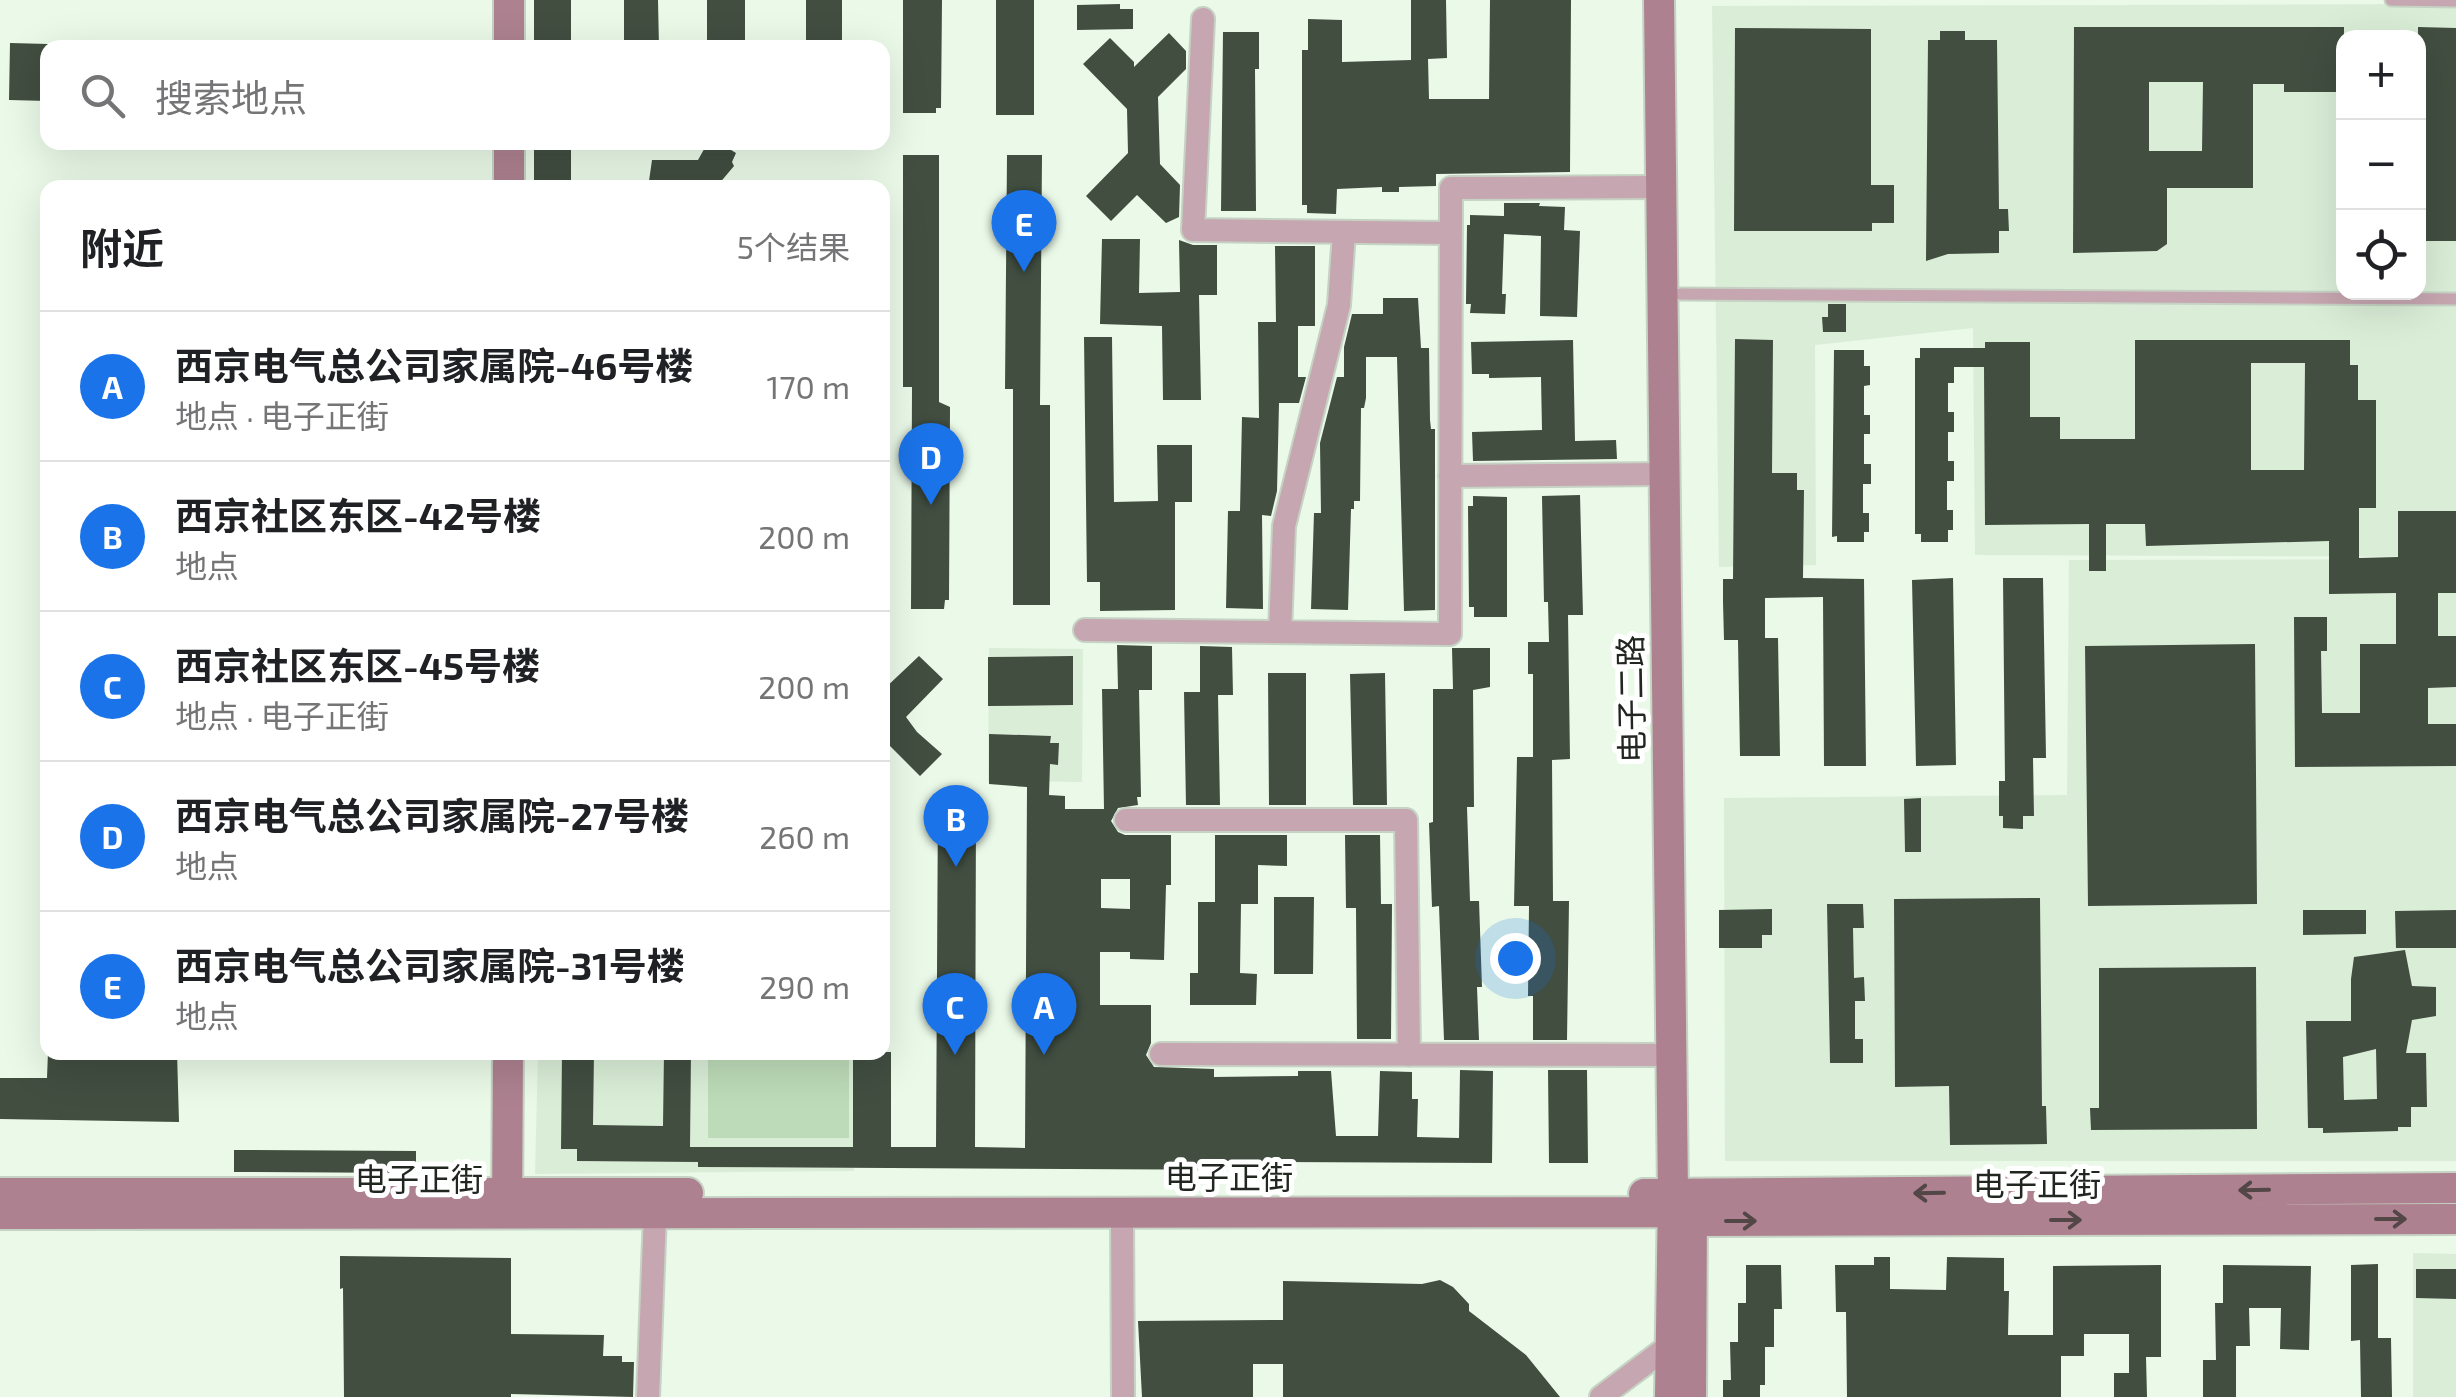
<!DOCTYPE html>
<html lang="zh">
<meta charset="utf-8">
<style>
body{margin:0;font-family:"Exo 2","Noto Sans SC",sans-serif;background:#f6f6f6;color:#202124}
.controls{position:absolute;right:30px;top:30px;display:grid;overflow:hidden;border-radius:20px;box-shadow:0 10px 40px #0002}
.controls button{width:90px;height:90px;display:grid;place-items:center;padding:0;border:0;border-bottom:2px solid #e0e0e0;background:#fff;color:#202124;font:50px sans-serif}
.you{position:absolute;left:1515px;top:958px;width:35px;height:35px;margin:-25px;border:8px solid #fff;border-radius:50%;background:#1a73e8;box-shadow:0 0 0 15px #1a73e833}
.badge{display:grid;place-items:center;width:65px;height:65px;border-radius:50%;background:#1a73e8;color:#fff;font-size:32px;font-weight:700}
.pin{position:absolute;translate:-50% -82px;filter:drop-shadow(0 2px 5px #0008)}
.pin::after{content:'';position:absolute;top:52px;width:35px;height:30px;background:inherit;clip-path:polygon(0 0,100% 0,50% 100%)}
.list{margin:0;padding:0;list-style:none}
h2{display:flex;justify-content:space-between;align-items:center;height:130px;margin:0;padding:0 40px;font-size:42px}
h2 small{font-size:32px;font-weight:400;color:#757577}
.list li{display:grid;grid-template-columns:65px 1fr auto;gap:30px;align-items:center;box-sizing:border-box;height:150px;padding:0 40px;border-top:2px solid #e0e0e0}
.list b{display:block;font-size:38px;white-space:nowrap}
.list p{margin:0;font-size:32px;white-space:nowrap;color:#757577}
.list em{font-size:32px;font-style:normal;color:#757577}
.icon{flex:none;width:55px;height:55px;fill:none;stroke:currentColor;stroke-width:2;stroke-linecap:round;stroke-linejoin:round}
.map{position:relative;flex:none;width:2456px;height:1397px;overflow:hidden}
.search{position:absolute;background:#fff;box-shadow:0 10px 40px #0002;left:40px;top:40px;width:850px;height:110px;display:flex;align-items:center;gap:25px;box-sizing:border-box;padding:0 35px;border-radius:20px;color:#757577;font-size:38px}
.panel{position:absolute;background:#fff;box-shadow:0 10px 40px #0002;left:40px;top:180px;width:850px;height:880px;border-radius:20px}
.map>svg:first-child{display:block}
.built{fill:#daeed7;fill-rule:evenodd}
.green{fill:#bddbb8}
.building{fill:#414e40;fill-rule:evenodd}
.lines{fill:none;stroke-linecap:round;stroke-linejoin:round}
.lane-casing{stroke:#c6d3c4;stroke-width:15}
.street-casing{stroke:#c6d3c4;stroke-width:26}
.secondary-casing{stroke:#c6d3c4;stroke-width:34}
.lane{stroke:#c6a6b0;stroke-width:11}
.street{stroke:#c6a6b0;stroke-width:22}
.secondary{stroke:#ad8190;stroke-width:30}
.oneway{stroke:#524647}
.labels{text-anchor:middle;stroke-width:10;stroke-linejoin:round;paint-order:stroke}
.street-label{font-size:32px;fill:#212620;stroke:#fff}
</style>
<div class="map">
<svg width="2456" height="1397" viewBox="0 0 2456 1397">
<rect width="100%" height="100%" fill="#eaf9e8"/>
<path class="built" d="M2456,4V557L1975,555L1973,328L1815,345L1816,565L1719,567L1712,6ZM2344,38H2418V292H2344Z
M2456,559V1161H1725L1724,798L2067,795L2069,560Z
M989,648L1083,649L1082,782L988,781Z
M538,1053H854V1171L535,1174Z
M2413,1253L2456,1254V1397H2413Z"/>
<path class="green" d="M708,1053H849V1138H708Z"/>
<path class="building" d="M534,0H571V48H534Z
M624,0H658L659,48H624Z
M707,0H745V48H707Z
M806,0H842V48H806Z
M903,0H942L941,108H936V113H903Z
M996,0H1034V115H996Z
M1411,0H1446L1447,58L1428,59L1429,99H1489L1490,0H1571L1570,172L1436,174V186L1399,187V192H1382V187L1337,189L1336,214L1307,213V205H1302V50H1308V19L1342,20V62L1411,60Z
M1120,4V9H1133V29L1077,30V5Z
M2074,27H2344V92H2284V84H2253V188H2167V244L2157,251L2073,253ZM2149,82H2203L2202,151H2149Z
M2418,27L2456,28V241H2418Z
M1735,28L1871,29V185H1894V223H1872V231H1734Z
M1940,31H1965V40H1997L1999,209H2008L2009,231H1999V253L1948,254L1926,261L1928,40H1940Z
M1223,32H1259V69H1255L1256,211H1221Z
M1169,33L1186,51V69L1158,97L1160,164L1180,185L1179,217L1166,223L1137,195L1111,221L1086,196L1128,153L1127,109L1083,64L1110,38L1134,62V67Z
M10,43L48,44V101L9,100Z
M534,142H571V188H534Z
M708,142H718L736,153L732,162L734,166L718,185L654,188L649,181L652,160H698Z
M903,155H939V402L950,407L949,600H945L944,609H911L912,387H903Z
M1007,155H1042L1040,405H1050V605H1013V389H1005Z
M1504,203H1540L1539,206L1565,207L1564,230L1580,231L1577,317L1540,316L1541,236L1504,234L1502,294H1506L1505,314L1470,313L1471,304H1466L1467,225H1470V215L1504,216Z
M1102,239H1140L1139,293L1180,292L1179,240L1193,245H1217V295H1199L1201,400H1163L1162,326L1100,324Z
M1275,246H1315V326H1298V377H1306L1299,403H1279L1277,491L1271,516L1262,515L1263,609L1226,608L1228,511H1240L1242,417L1259,418L1258,322H1276Z
M1383,298H1418L1421,348H1429L1430,420L1431,429H1435V610L1404,611L1397,357H1366V398L1364,408H1361L1360,501H1354V509H1351L1348,610L1311,609L1314,513H1321L1320,443L1337,377H1344V347L1352,314H1383Z
M1828,304H1846V332H1823L1822,317H1828Z
M1084,337H1112L1114,502L1158,501L1157,445H1192V502H1175V610L1100,611V582H1087Z
M1735,339L1773,340L1772,473H1797V490H1804L1803,578L1864,579L1866,766H1824L1823,597L1765,598V638H1778L1780,756H1740L1738,640H1724L1723,602V579H1733Z
M1573,340L1575,441L1616,440L1617,459L1473,461L1472,432L1542,430L1541,377L1489,378V374H1472L1471,342Z
M2135,340H2350V365H2358V400H2376V508H2359V558L2398,557V511H2456V593H2438V636H2456V687L2428,688V724H2456V766L2295,767L2294,617H2327V651H2321L2322,713H2360V644H2396V593L2329,594V541L2146,546L2145,524H2106V571H2089V524L1985,525L1984,367H1954V383H1948V412H1954V432H1948V461H1954V481H1947V510H1953V530H1948V542H1921V534H1915V358H1920V348H1985V342H2030V417H2060V439H2135ZM2251,363H2305L2304,470H2251Z
M1834,350H1864V366H1870V385L1864,386V415H1870V434H1864V464H1871V484H1863V513H1869V532H1864V542H1837V536L1832,537Z
M1580,495L1583,615H1568L1570,759L1552,760L1553,901H1569L1567,1040H1533V996H1528L1529,906H1514L1517,757H1533V674H1528V642H1549L1548,602H1544L1542,496Z
M1473,496L1507,497V617H1474V607H1469L1468,506H1473Z
M1953,578L1956,765L1916,766L1912,580Z
M2003,578H2043L2046,758H2033L2034,816H2023V829L2003,828V816H1999V781H2005Z
M2255,644L2257,904L2088,906L2085,646Z
M1117,645L1152,646V690H1139L1141,797H1137L1138,805L1118,808L1111,821L1118,832L1125,835H1171V885H1166L1164,960L1130,959V952H1100V1005H1151V1043L1146,1055L1154,1067L1214,1069V1077L1298,1076V1071H1331L1336,1136H1378L1380,1071L1412,1072V1099H1418L1417,1137L1459,1138L1460,1070L1493,1071L1492,1163L1281,1162V1170L698,1167V1162L577,1161V1149H561L562,1052H594L593,1125L663,1126L664,1052H691L690,1147H853V1052H891V1147H936L938,797L976,798L975,1147L1025,1148L1027,787L989,784V734L1051,736L1050,743H1059L1058,765L1050,764L1049,795L1065,796V809H1104L1102,689H1118ZM1101,879H1130V909L1101,908Z
M1200,646L1232,647L1233,695H1218L1220,805H1186L1184,692H1200Z
M1452,648H1490V687L1473,690L1474,807H1467L1470,901H1479L1482,987H1477L1479,1040H1444L1439,906L1432,907L1429,823L1433,822V689H1453Z
M919,656L943,679L906,717L917,732L942,754L920,776L882,738V691Z
M1073,656V705L988,706V657Z
M1268,673H1306V805H1269Z
M1385,673L1387,805H1353L1350,674Z
M1921,798V852H1905L1904,799Z
M1215,835H1287V866L1258,865V904H1241L1240,973L1257,974L1256,1005H1190V973H1198V902H1215Z
M1345,835H1380L1381,904H1392L1391,1039H1357L1356,908H1346Z
M1274,897H1314L1313,974H1274Z
M2040,898L2042,1106H2046L2047,1144L1950,1145L1949,1086L1895,1087L1894,899Z
M1827,904H1863L1864,928H1853L1854,978L1864,977L1865,1001H1855V1039H1863V1063H1830Z
M1772,909V935H1762V948H1719V910Z
M2303,910H2366V934L2303,935Z
M2456,910V948H2396L2395,911Z
M2405,950L2412,986L2436,987V1016L2412,1020L2406,1053H2426L2427,1107H2411V1127H2398V1131L2323,1133V1128H2308L2306,1021H2351V979L2354,957ZM2376,1049L2377,1099L2344,1100L2343,1057Z
M2256,967L2257,1129L2091,1130L2090,1108H2099V968Z
M48,1052H177L179,1122L0,1119V1078H47Z
M1548,1070H1587L1588,1163H1549Z
M234,1150L416,1151V1173L234,1172Z
M340,1256L511,1258V1334L604,1335L603,1356H622V1362H634L633,1397L511,1394V1397H344L343,1288L340,1289Z
M1874,1257H1890V1289L1946,1290L1947,1257L2004,1258V1291H2009L2008,1335H2053V1266L2161,1265V1357H2146L2147,1397H2114V1373H2129V1334H2084V1356H2061V1397H1847L1846,1312H1836L1835,1265H1874Z
M2378,1264V1338H2391L2392,1397H2361L2360,1340L2351,1341V1265Z
M1746,1265H1781L1782,1309H1774V1347H1765V1385H1760V1397H1723V1380H1731L1730,1342H1738V1303H1746Z
M2223,1265L2311,1266L2309,1350L2280,1349L2281,1308H2249L2250,1346H2236V1397H2203V1360H2216L2215,1303H2223Z
M2416,1269H2456V1299L2416,1298Z
M1440,1280L1453,1287L1469,1304V1311L1526,1355L1560,1397H1283V1364H1253V1397H1142L1138,1321L1283,1320V1281L1422,1284Z"/>
<g class="lines">
<defs>
<path id="lane" d="M2391,0L2456,1
M1680,294L2456,299"/>
<path id="street" d="M1203,19L1193,230L1451,233
M1450,476L1665,474
M1085,630L1450,634L1451,188L1661,187
M1280,632L1284,526L1339,305L1344,232
M1126,820H1406L1409,1055
M1161,1054L1671,1055
M1122,1213L1123,1397
M648,1397L655,1214
M1601,1397L1670,1345"/>
<path id="secondary" d="M1659,0L1673,1194L1670,1397
M509,48V0
M509,188V142
M0,1193H688
M1644,1194L2456,1188
M507,1212L508,1052
M0,1214L1671,1212L1692,1221L2456,1219
M1691,1397L1692,1205"/>
</defs>
<use href="#lane" class="lane-casing"/>
<use href="#street" class="street-casing"/>
<use href="#secondary" class="secondary-casing"/>
<use href="#lane" class="lane"/>
<use href="#street" class="street"/>
<use href="#secondary" class="secondary"/>
</g>
<defs><path id="oneway-shaft" d="M-6 0H5M1.5-3L5.5 0L1.5 3" fill="none" stroke-width="1.6" stroke-linecap="round" stroke-linejoin="round" transform="scale(2.5)"/></defs>
<g class="oneway">
<use href="#oneway-shaft" transform="translate(2254 1190) rotate(179)"/>
<use href="#oneway-shaft" transform="translate(1929 1193) rotate(179)"/>
<use href="#oneway-shaft" transform="translate(2391 1219)"/>
<use href="#oneway-shaft" transform="translate(2066 1220)"/>
<use href="#oneway-shaft" transform="translate(1741 1221)"/>
</g>
<g class="labels">
<g class="street-label">
<text transform="translate(1632 699) rotate(-91)" y="11">电子二路</text>
<text x="1229" y="1189">电子正街</text>
<text x="419" y="1191">电子正街</text>
<text x="2037" y="1196">电子正街</text>
</g>
</g>
</svg>
<div class="controls">
<button>+</button>
<button>−</button>
<button><svg class="icon" aria-label="locate" viewBox="0 0 24 24"><circle cx="12" cy="12" r="6"/><path d="M12 2v4M12 18v4M2 12h4M18 12h4"/></svg></button>
</div>
<div class="you"></div>
<div class="pin badge" style="left:1044px;top:1055px">A</div>
<div class="pin badge" style="left:956px;top:867px">B</div>
<div class="pin badge" style="left:955px;top:1055px">C</div>
<div class="pin badge" style="left:931px;top:505px">D</div>
<div class="pin badge" style="left:1024px;top:272px">E</div>
<div class="search"><svg class="icon" aria-label="search" viewBox="0 0 24 24"><circle cx="10" cy="10" r="6"/><path d="M15 15l6 6"/></svg>搜索地点</div>
<section class="panel">
<h2>附近<small>5个结果</small></h2>
<ul class="list">
<li><span class="badge">A</span><div><b>西京电气总公司家属院-46号楼</b><p>地点 · 电子正街</p></div><em>170 m</em></li>
<li><span class="badge">B</span><div><b>西京社区东区-42号楼</b><p>地点</p></div><em>200 m</em></li>
<li><span class="badge">C</span><div><b>西京社区东区-45号楼</b><p>地点 · 电子正街</p></div><em>200 m</em></li>
<li><span class="badge">D</span><div><b>西京电气总公司家属院-27号楼</b><p>地点</p></div><em>260 m</em></li>
<li><span class="badge">E</span><div><b>西京电气总公司家属院-31号楼</b><p>地点</p></div><em>290 m</em></li>
</ul>
</section>
</div>
